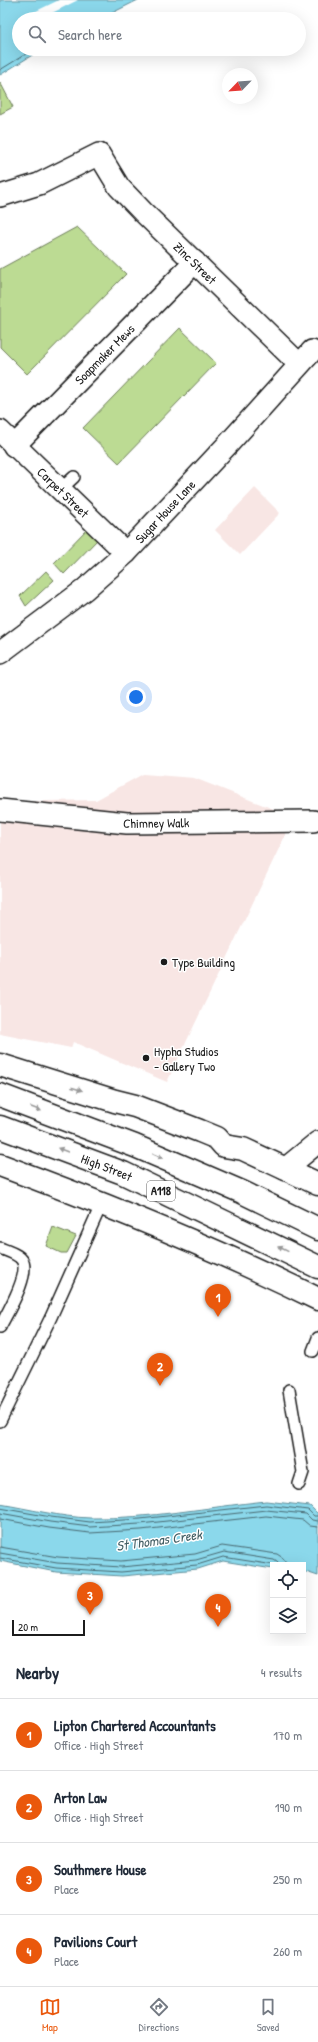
<!DOCTYPE html>
<meta charset="utf-8">
<style>
body{margin:0;font-family:"Patrick Hand",sans-serif;background:#f2f2f3;color:#1f2937}
.controls{position:absolute;right:12px;bottom:12px;display:grid;overflow:hidden;border-radius:0px;box-shadow:0 4px 16px #0002}
.controls button{width:36px;height:36px;display:grid;place-items:center;padding:0;border:0;border-bottom:1px solid #e0e1e3;background:#fff;color:#1f2937;font:20px sans-serif}
.compass{position:absolute;left:222px;top:68px;width:36px;height:36px;border-radius:50%;background:#fff;box-shadow:0 4px 16px #0002;rotate:245deg}
.scale{position:absolute;left:12px;bottom:10px;width:73px;box-sizing:border-box;padding-left:4px;border:2px solid #1c1c1c;border-top:0;font-size:11px;line-height:14px;white-space:nowrap;color:#1c1c1c;-webkit-text-stroke:3px #fff;paint-order:stroke}
.you{position:absolute;left:136px;top:697px;width:14px;height:14px;margin:-10px;border:3px solid #fff;border-radius:50%;background:#1a73e8;box-shadow:0 0 0 6px #1a73e833}
.badge{display:grid;place-items:center;width:26px;height:26px;border-radius:50%;background:#ea580c;color:#fff;font-size:13px;font-weight:700}
.pin{position:absolute;translate:-50% -33px;filter:drop-shadow(0 1px 2px #0008)}
.pin::after{content:'';position:absolute;top:21px;width:14px;height:12px;background:inherit;clip-path:polygon(0 0,100% 0,50% 100%)}
.list{margin:0;padding:0;list-style:none}
h2{display:flex;justify-content:space-between;align-items:center;height:52px;margin:0;padding:0 16px;font-size:17px}
h2 small{font-size:13px;font-weight:400;color:#747a83}
.list li{display:grid;grid-template-columns:26px 1fr auto;gap:12px;align-items:center;box-sizing:border-box;height:72px;padding:0 16px;border-top:1px solid #e0e1e3}
.list b{display:block;font-size:15px;white-space:nowrap}
.list p{margin:0;font-size:13px;white-space:nowrap;color:#747a83}
.list em{font-size:13px;font-style:normal;color:#747a83}
.icon{flex:none;width:22px;height:22px;fill:none;stroke:currentColor;stroke-width:2;stroke-linecap:round;stroke-linejoin:round}
.map{position:relative;flex:none;width:318px;height:1646px;overflow:hidden}
.search{position:absolute;background:#fff;box-shadow:0 4px 16px #0002;left:12px;right:12px;top:12px;height:44px;display:flex;align-items:center;gap:10px;box-sizing:border-box;padding:0 14px;border-radius:22px;color:#747a83;font-size:15px}
.sheet{height:340px;background:#fff}
nav{display:flex;justify-content:space-around;align-items:center;box-sizing:border-box;height:56px;border-top:1px solid #e0e1e3;background:#fff;font-size:11px;color:#747a83}
nav a{display:grid;justify-items:center;gap:2px}
nav .on{color:#ea580c}
.map>svg:first-child{display:block}
.built{fill:#f8e6e4}
.green{fill:#bcdb93;stroke:#6c7c58}
.water{fill:#8bd8eb;stroke:#5f8d98}
.pier{fill:#fff}
.lines{fill:none;stroke-linecap:round;stroke-linejoin:round}
.shore{stroke:#48676f;stroke-width:1}
.lane-casing{stroke:#1c1c1c;stroke-width:14}
.street-casing{stroke:#1c1c1c;stroke-width:24}
.primary-casing{stroke:#1c1c1c;stroke-width:25}
.lane{stroke:#fff;stroke-width:11}
.street{stroke:#fff;stroke-width:21}
.primary{stroke:#fff;stroke-width:22}
.oneway{fill:#999}
.poi-dot{fill:#1c1c1c;stroke:#fff;stroke-width:1.5}
.labels{text-anchor:middle;stroke-width:3;stroke-linejoin:round;paint-order:stroke}
.shield{fill:#fff;stroke:#606060;stroke-width:1}
.shield-label{font-size:12px;font-weight:bold;fill:#1c1c1c}
.street-label{font-size:13px;fill:#1c1c1c;stroke:#fff}
.poi-label{font-size:13px;fill:#1c1c1c;stroke:#fff;text-anchor:start}
.water-label{font-size:14px;font-style:italic;fill:#435e64;stroke:#fff}
</style>
<div class="map">
<svg width="318" height="1646" viewBox="0 0 318 1646">
<rect width="100%" height="100%" fill="#fff"/>
<filter id="ink" filterUnits="userSpaceOnUse"><feTurbulence type="fractalNoise" baseFrequency=".025" numOctaves="2"/><feDisplacementMap in="SourceGraphic" scale="8" xChannelSelector="R" yChannelSelector="G"/><feConvolveMatrix kernelMatrix="1 2 1 2 8 2 1 2 1" color-interpolation-filters="sRGB"/></filter>
<g filter="url(#ink)">
<path class="built" d="M255,488L280,513L240,555L215,530Z
M143,774L194,778L294,817L167,1082L73,1042L71,1048L0,1034V802L96,800Z"/>
<path class="green" d="M0,82L13,107L0,114Z
M77,227L126,274L27,374L0,347V269Z
M180,328L216,363L119,463L83,428Z
M89,527L99,538L64,574L54,563Z
M46,571L54,580L26,606L20,596Z
M53,1227L76,1236L67,1253H61L46,1246Z"/>
<path class="water" d="M0,0H138L100,19H19V49H42L0,75Z
M266,1501L310,1506L318,1514V1576L303,1571V1565H273V1569L223,1561L198,1569L122,1576L56,1572L0,1561V1504C30,1509 60,1517 90,1518C149,1519 208,1507 266,1501Z"/>
<path class="pier" d="M59,0H78L40,19H33L30,14Z"/>
<g class="lines">
<path class="shore" d="M0,70L34,49
M0,1508L51,1517L90,1522L140,1519L266,1505L308,1510L314,1516H318
M0,1513L50,1522L90,1527L140,1524L266,1510L306,1514L312,1520L318,1521
M0,1519L49,1528L90,1533L141,1530L266,1516L303,1520L310,1526L318,1527
M0,1547L58,1557L121,1561L195,1554L222,1546L277,1554L283,1558L288,1565
M0,1553L57,1563L121,1567L196,1560L224,1552L274,1560L281,1565
M0,1558L56,1568L121,1572L197,1565L223,1557L274,1565"/>
<defs>
<path id="lane" d="M60,490L74,477
M0,1248C7,1251 18,1254 22,1260C31,1274 7,1313 0,1327
M313,1351L318,1338
M289,1390L303,1472L299,1484
M0,1421L51,1317L102,1203"/>
<g id="street">
<path id="s1" d="M0,196L39,184L99,154L119,187L143,212L299,364"/>
<path id="s2" d="M0,431L126,553"/>
<path id="s3" d="M14,446L195,262"/>
<path id="s4" d="M0,653L84,590L126,553L230,442L312,351"/>
<path id="s5" d="M0,810L127,823L313,821"/>
<path d="M285,1169L318,1142"/>
</g>
<g id="primary">
<path d="M0,1065L115,1101L135,1106L200,1131L217,1138L224,1146L243,1149L318,1184"/>
<path d="M0,1095L135,1146L242,1192L318,1229"/>
<path id="s6" d="M0,1127L123,1173L318,1267"/>
<path d="M0,1165C108,1205 215,1248 318,1299"/>
</g>
</defs>
<use href="#lane" class="lane-casing"/>
<use href="#street" class="street-casing"/>
<use href="#primary" class="primary-casing"/>
<use href="#lane" class="lane"/>
<use href="#street" class="street"/>
<use href="#primary" class="primary"/>
</g>
<defs><path id="oneway-solid" d="M-6-.8H1V-3.2L6.5 0L1 3.2V.8H-6Z"/></defs>
<g class="oneway">
<use href="#oneway-solid" transform="translate(77 1089) rotate(18)"/>
<use href="#oneway-solid" transform="translate(36 1109) rotate(21)"/>
<use href="#oneway-solid" transform="translate(63 1150) rotate(-159)"/>
<use href="#oneway-solid" transform="translate(158 1156) rotate(23)"/>
<use href="#oneway-solid" transform="translate(283 1249) rotate(-154)"/>
</g>
</g>
<g class="poi-dot">
<circle cx="164" cy="962" r="4"/>
<circle cx="146" cy="1058" r="4"/>
</g>
<g class="labels">
<rect class="shield" x="147" y="1181" width="28" height="20" rx="3"/>
<g class="shield-label">
<text x="161" y="1195">A118</text>
</g>
<g class="street-label">
<text dy="5" stroke="none"><textPath href="#s1" startOffset="254">Zinc Street</textPath></text>
<text dy="5" stroke="none"><textPath href="#s3" startOffset="129">Soapmaker Mews</textPath></text>
<text dy="5" stroke="none"><textPath href="#s2" startOffset="88">Carpet Street</textPath></text>
<text dy="5" stroke="none"><textPath href="#s4" startOffset="218">Sugar House Lane</textPath></text>
<text dy="5" stroke="none"><textPath href="#s5" startOffset="157">Chimney Walk</textPath></text>
<text dy="5" stroke="none"><textPath href="#s6" startOffset="114">High Street</textPath></text>
</g>
<g class="poi-label">
<text x="172" y="967">Type Building</text>
<text x="154" y="1056">Hypha Studios<tspan x="154" dy="15">- Gallery Two</tspan></text>
</g>
<g class="water-label">
<text transform="translate(159 1540) rotate(-8)" y="5">St Thomas Creek</text>
</g>
</g>
</svg>
<div class="controls">
<button><svg class="icon" aria-label="locate" viewBox="0 0 24 24"><circle cx="12" cy="12" r="6"/><path d="M12 2v4M12 18v4M2 12h4M18 12h4"/></svg></button>
<button><svg class="icon" aria-label="layers" viewBox="0 0 24 24"><path d="M12 4l9 5-9 5-9-5zM3 14l9 5 9-5"/></svg></button>
</div>
<svg class="compass" viewBox="-18 -18 36 36"><path d="M0-13l5 13h-10z" fill="#e53935"/><path d="M0 13l5-13h-10z" fill="#747a83"/></svg>
<div class="scale">20 m</div>
<div class="you"></div>
<div class="pin badge" style="left:218px;top:1317px">1</div>
<div class="pin badge" style="left:160px;top:1386px">2</div>
<div class="pin badge" style="left:90px;top:1615px">3</div>
<div class="pin badge" style="left:218px;top:1627px">4</div>
<div class="search"><svg class="icon" aria-label="search" viewBox="0 0 24 24"><circle cx="10" cy="10" r="6"/><path d="M15 15l6 6"/></svg>Search here</div>
</div>
<section class="sheet">
<h2>Nearby<small>4 results</small></h2>
<ul class="list">
<li><span class="badge">1</span><div><b>Lipton Chartered Accountants</b><p>Office · High Street</p></div><em>170 m</em></li>
<li><span class="badge">2</span><div><b>Arton Law</b><p>Office · High Street</p></div><em>190 m</em></li>
<li><span class="badge">3</span><div><b>Southmere House</b><p>Place</p></div><em>250 m</em></li>
<li><span class="badge">4</span><div><b>Pavilions Court</b><p>Place</p></div><em>260 m</em></li>
</ul>
</section>
<nav>
<a class="on"><svg class="icon" aria-label="map" viewBox="0 0 24 24"><path d="M3 6l6-2 6 2 6-2v14l-6 2-6-2-6 2zM9 4v14M15 6v14"/></svg>Map</a>
<a><svg class="icon" aria-label="directions" viewBox="0 0 24 24"><path d="M12 3l9 9-9 9-9-9zM9 14v-3h6M13 9l2 2-2 2"/></svg>Directions</a>
<a><svg class="icon" aria-label="saved" viewBox="0 0 24 24"><path d="M7 4h10v16l-5-4-5 4z"/></svg>Saved</a>
</nav>
